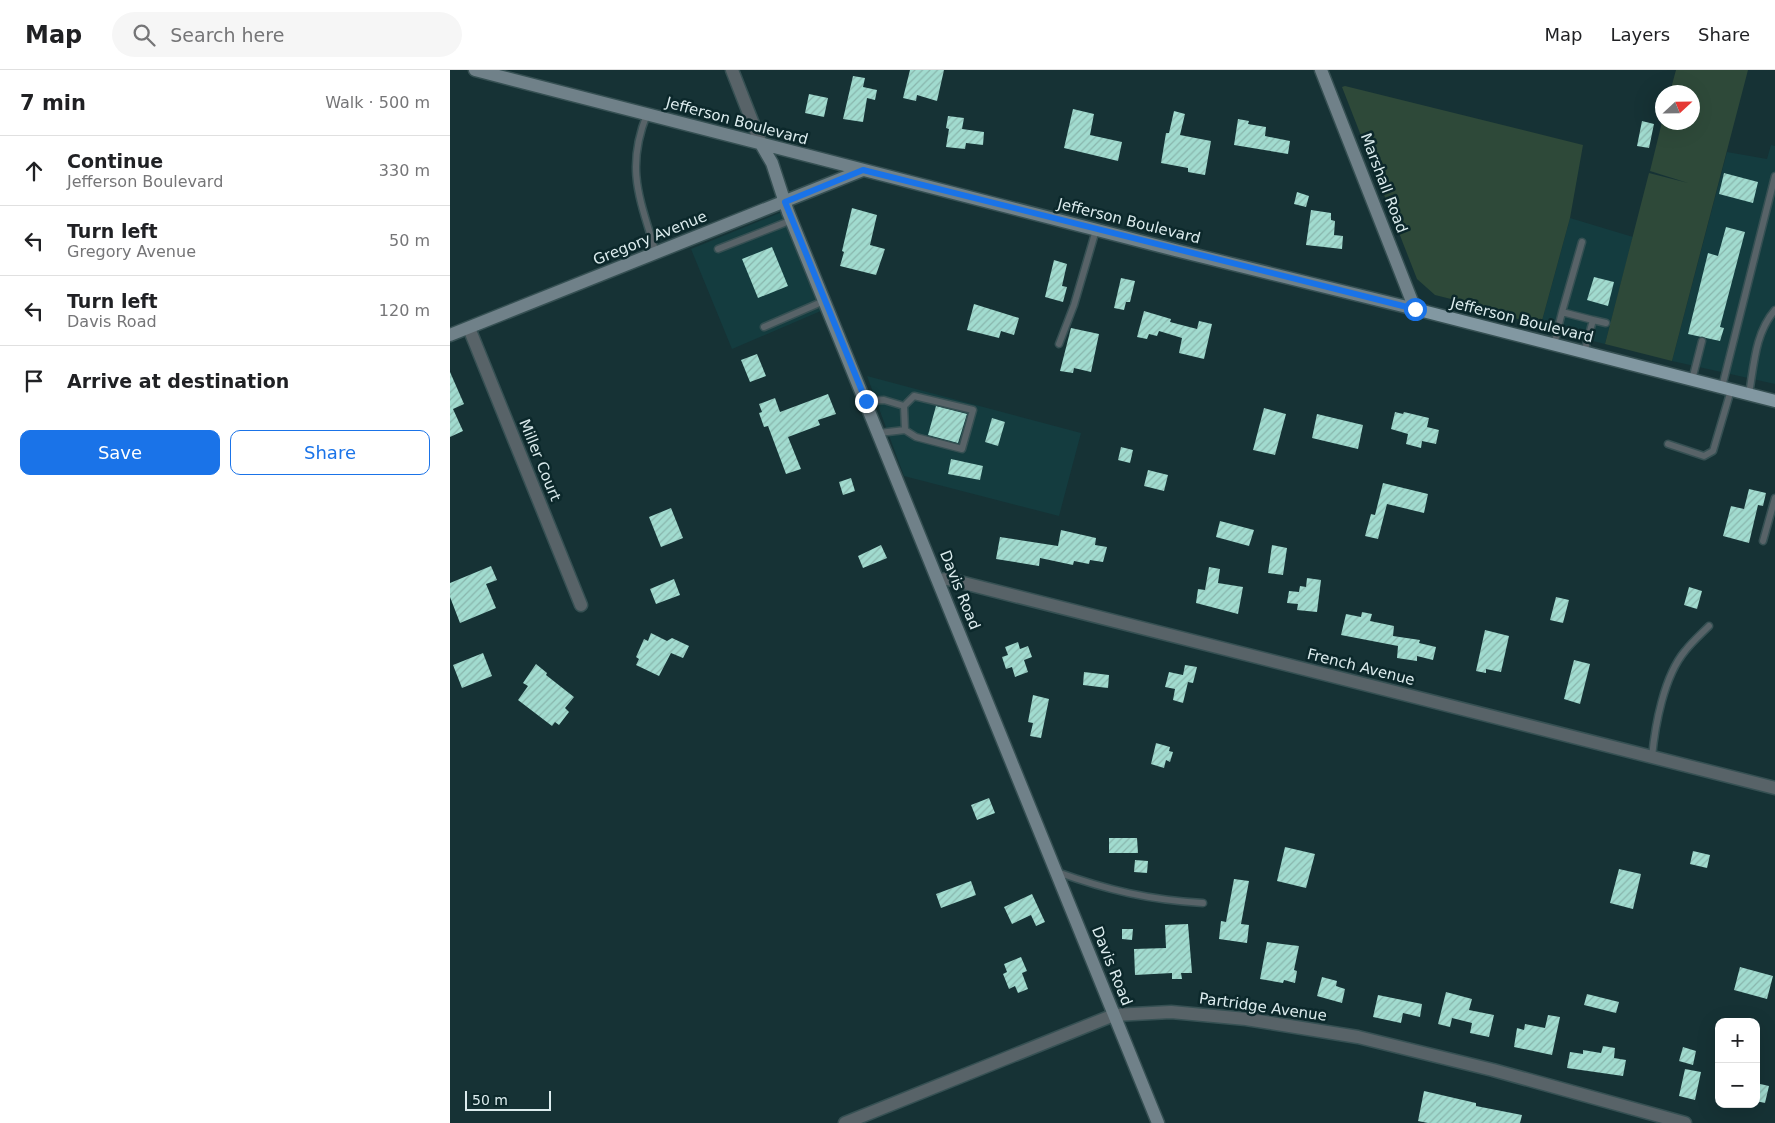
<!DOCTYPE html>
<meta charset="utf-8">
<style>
body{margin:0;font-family:"DejaVu Sans",sans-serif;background:#f6f6f6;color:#202124}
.controls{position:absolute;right:15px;bottom:15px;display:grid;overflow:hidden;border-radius:10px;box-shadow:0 5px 20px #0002}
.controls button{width:45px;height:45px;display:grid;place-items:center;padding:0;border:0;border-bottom:1px solid #e0e0e0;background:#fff;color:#202124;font:25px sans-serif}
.compass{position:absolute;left:1205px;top:15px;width:45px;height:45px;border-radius:50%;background:#fff;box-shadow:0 5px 20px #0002;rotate:68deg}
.scale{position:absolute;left:15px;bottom:12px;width:86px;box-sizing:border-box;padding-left:5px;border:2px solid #dcecee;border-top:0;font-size:14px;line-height:18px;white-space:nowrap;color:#dcecee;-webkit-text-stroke:4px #0c282b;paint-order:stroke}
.stop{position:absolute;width:15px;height:15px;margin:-11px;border:4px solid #1a73e8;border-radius:50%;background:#fff}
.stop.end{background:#1a73e8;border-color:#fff;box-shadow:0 1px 5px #0008}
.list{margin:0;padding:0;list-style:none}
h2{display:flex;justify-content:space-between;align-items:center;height:65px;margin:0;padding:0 20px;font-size:21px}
h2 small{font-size:16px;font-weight:400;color:#757577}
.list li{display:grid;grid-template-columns:32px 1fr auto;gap:15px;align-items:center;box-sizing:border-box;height:70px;padding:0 20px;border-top:1px solid #e0e0e0}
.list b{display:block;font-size:19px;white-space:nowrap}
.list p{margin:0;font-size:16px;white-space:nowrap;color:#757577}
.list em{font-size:16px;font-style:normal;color:#757577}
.actions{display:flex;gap:10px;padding:15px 20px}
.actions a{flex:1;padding:11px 0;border:1px solid #1a73e8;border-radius:10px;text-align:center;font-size:18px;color:#1a73e8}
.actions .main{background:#1a73e8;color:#fff}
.icon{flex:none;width:28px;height:28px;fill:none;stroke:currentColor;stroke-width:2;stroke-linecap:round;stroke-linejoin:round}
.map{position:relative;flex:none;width:1325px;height:1053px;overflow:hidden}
header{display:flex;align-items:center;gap:30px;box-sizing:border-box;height:70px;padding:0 25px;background:#fff;border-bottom:1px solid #e0e0e0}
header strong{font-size:24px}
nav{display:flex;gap:28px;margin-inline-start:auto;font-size:18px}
.search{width:350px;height:45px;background:#f6f6f6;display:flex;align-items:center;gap:12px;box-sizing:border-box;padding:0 18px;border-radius:28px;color:#757577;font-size:19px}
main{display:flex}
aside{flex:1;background:#fff}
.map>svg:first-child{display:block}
.built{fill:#143c3f}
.green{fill:#2e4939}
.building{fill:url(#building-hatch)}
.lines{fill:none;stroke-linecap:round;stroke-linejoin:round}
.lane-casing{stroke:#365053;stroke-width:9}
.street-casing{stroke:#365053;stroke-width:15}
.secondary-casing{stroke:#365053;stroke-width:15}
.primary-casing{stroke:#365053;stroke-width:15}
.lane{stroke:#586368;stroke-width:6}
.street{stroke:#586368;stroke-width:12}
.secondary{stroke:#708189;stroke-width:12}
.primary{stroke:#8298a2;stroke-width:12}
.route{stroke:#1a73e8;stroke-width:6}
.labels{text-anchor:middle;stroke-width:5;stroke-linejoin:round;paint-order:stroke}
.street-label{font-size:15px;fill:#dcecee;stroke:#0c282b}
</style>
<header>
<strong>Map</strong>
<div class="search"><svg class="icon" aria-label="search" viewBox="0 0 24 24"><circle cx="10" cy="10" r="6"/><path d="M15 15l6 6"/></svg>Search here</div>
<nav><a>Map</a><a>Layers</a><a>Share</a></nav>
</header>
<main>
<aside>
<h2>7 min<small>Walk · 500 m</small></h2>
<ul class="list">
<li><svg class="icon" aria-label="ahead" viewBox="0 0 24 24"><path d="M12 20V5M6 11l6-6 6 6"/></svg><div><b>Continue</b><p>Jefferson Boulevard</p></div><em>330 m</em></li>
<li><svg class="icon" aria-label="left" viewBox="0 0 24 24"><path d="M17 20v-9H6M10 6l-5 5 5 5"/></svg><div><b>Turn left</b><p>Gregory Avenue</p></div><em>50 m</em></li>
<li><svg class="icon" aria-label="left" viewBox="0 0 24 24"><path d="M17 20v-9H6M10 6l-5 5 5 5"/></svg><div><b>Turn left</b><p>Davis Road</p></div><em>120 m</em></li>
<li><svg class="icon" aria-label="arrive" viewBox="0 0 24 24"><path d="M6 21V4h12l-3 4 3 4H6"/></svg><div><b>Arrive at destination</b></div></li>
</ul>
<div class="actions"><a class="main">Save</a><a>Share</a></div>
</aside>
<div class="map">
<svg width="1325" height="1053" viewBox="0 0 1325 1053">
<defs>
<pattern id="building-hatch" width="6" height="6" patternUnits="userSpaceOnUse" patternTransform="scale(1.25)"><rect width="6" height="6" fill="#a1dbcf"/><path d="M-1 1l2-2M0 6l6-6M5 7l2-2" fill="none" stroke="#89b6ad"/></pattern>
</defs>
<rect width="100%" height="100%" fill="#163235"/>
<path class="built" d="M1321,75L1325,76V314L1222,291L1277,82L1317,89Z
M332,142L373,240L282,279L241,179Z
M1120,148L1183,167L1155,274L1090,258Z
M417,306L631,363L609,446L454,406Z"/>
<path class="green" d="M1226,0H1298L1222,291L1155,274L1199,103L1238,113L1200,101L1212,52H1242V22H1220Z
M895,16L1133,75L1120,148L1090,258L1045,240L985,225L967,209L892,17Z"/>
<path class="building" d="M460,0H494L487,31L467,25L466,31L453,28Z
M403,6L415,8L413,17L427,20L425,30L417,28L413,52L393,49Z
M359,24L378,28L374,47L355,43Z
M623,39L644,44L640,65L672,72L668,91L614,78Z
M724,41L735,44L730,65L761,71L755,105L738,102V98L711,93L716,63H719Z
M498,46L514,48L512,59L534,62L533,75L516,73L515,79L496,77L499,59L496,58Z
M788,49L799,51L798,54L816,57L815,66L840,71L838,84L784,75Z
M1192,51L1204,54L1199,78L1187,76Z
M1274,103L1308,112L1303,133L1269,124Z
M847,122L859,126L856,137L844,134Z
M402,138L427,145L420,175L435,179L426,205L390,196L394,182L392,181Z
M861,140L881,143V150L885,151L884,165L893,166L892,179L856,175Z
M1276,157L1295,162L1270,257L1274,258L1270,271L1238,264L1258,183L1268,186Z
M322,177L338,216L308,228L292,189Z
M604,190L617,194L612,216L617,217L613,232L595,227Z
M1144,207L1164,212L1158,236L1137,230Z
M671,208L685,211L680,232H676L674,240L664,238Z
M524,234L569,248L564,265L551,261L549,268L517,260Z
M694,241L721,249L720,252L747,259L749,251L762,254L754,289L729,283L732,268L709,261L707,266L699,264L697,269L687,267Z
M621,258L649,264L641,302L624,298L623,303L610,301Z
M307,284L316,306L300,312L291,290Z
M0,302L14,334L3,339L13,361L0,367Z
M378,324L386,344L368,350L370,355L338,367L351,399L336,404L318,356L314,357L309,343L312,342L309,334L325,328L330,342Z
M486,336L517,344L508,373L478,365Z
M814,338L836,344L825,385L803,380Z
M945,342L953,344L954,342L979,348L977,357L989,360L986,374L972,371L971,378L956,374L958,364L941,359Z
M867,344L913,355L908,379L862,368Z
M542,348L555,352L548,376L535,372Z
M671,377L683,380L680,393L668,390Z
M501,389L533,396L530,410L498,404Z
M698,400L718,405L714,421L694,416Z
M401,408L405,421L393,425L389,412Z
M933,413L978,424L974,443L937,434L928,469L915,466L921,444L925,445Z
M1299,419L1316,423L1313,436L1308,435L1299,473L1273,466L1281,436L1294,439Z
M221,438L233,468L211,477L199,447Z
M770,451L804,460L799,476L766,467Z
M611,460L646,468L645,475L657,477L653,492L640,490L639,494L624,491L623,495L590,488L589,496L546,489L550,467L608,476Z
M431,475L437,488L413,498L408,486Z
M822,475L837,478L833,505L818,503Z
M41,496L47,510L36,514L46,538L10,553L0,527V513Z
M759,497L770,499L768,513L793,517L788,544L746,533L748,519L755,520Z
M857,508L871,510L867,542L847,540L848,534L837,533L839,521L849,522L850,516L856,517Z
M224,509L230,525L206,534L200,519Z
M1239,517L1252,521L1247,539L1234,535Z
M1106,527L1119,530L1113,553L1100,550Z
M912,542L922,544L920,551L944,556L943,566L970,570L969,573L986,577L983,590L967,586V591L947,588L948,576L891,565L896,544L911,547Z
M1035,560L1059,566L1051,602L1036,599V603L1026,601Z
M201,563L217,571L222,568L239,576L233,588L221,583L209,606L186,595L189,589L186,587L194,569L198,571Z
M568,572L570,579L578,576L582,587L574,590L578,602L565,607L562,597L556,599L552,587L558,585L555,577Z
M33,583L42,606L12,618L3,595Z
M1124,590L1140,594L1130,634L1114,629Z
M86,594L97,603L96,605L124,627L115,638L119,642L109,655L105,652L102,656L68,630L78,616L73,613Z
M735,595L747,597L743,613L738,612L733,633L723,630L725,619L715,617L719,602L733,605Z
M634,602L659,605L658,618L633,615Z
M583,625L599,629L591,668L580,666L583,653L578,652Z
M706,673L720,677L719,681L723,682L720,692L716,690L714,698L701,694Z
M539,728L545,743L527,750L521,735Z
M659,768H687L688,783H659Z
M835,777L865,784L856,818L827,811Z
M1243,781L1260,785L1257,798L1240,794Z
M685,790L698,791L697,803L684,802Z
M1169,799L1191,804L1183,839L1160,833Z
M784,809L799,811L791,854L799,855L797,873L769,869L771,851L776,852Z
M521,811L526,825L491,838L486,824Z
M582,824L595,852L586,856L581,845L562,854L554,837Z
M738,854L742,903H731L732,909H722V903L685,905L684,879L716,878L715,855Z
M672,859H683L682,870L672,869Z
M817,872L849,876L844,900L847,901L845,913L834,910L833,913L810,909Z
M571,887L577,901L572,903L578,919L568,923L565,916L559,919L553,904L557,902L554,894Z
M1290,897L1323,906L1317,929L1284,920Z
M872,907L887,911L886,916L895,919L892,933L867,926Z
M996,922L1022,929L1019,940L1044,945L1039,967L1020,963L1022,953L1002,948L1000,957L988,954Z
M1137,924L1169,932L1166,943L1134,935Z
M928,925L972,934L970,947L953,943L951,953L923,947Z
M1098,945L1110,947L1102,985L1064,977L1067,958L1074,960L1075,954L1095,958Z
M1153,976L1165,978L1164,988L1176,990L1173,1006L1117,998L1120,982L1133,984V980L1151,983Z
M1233,977L1246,981L1243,995L1229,991Z
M1235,999L1251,1002L1245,1030L1229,1026Z
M1306,1013L1319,1016L1315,1033L1306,1031Z
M974,1021L1026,1033V1036L1072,1045L1070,1053H978L968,1051Z"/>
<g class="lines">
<defs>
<path id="lane" d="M197,44C175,99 190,129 206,183
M268,179L342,150
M1112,242L1132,172
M1143,250L1156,253
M314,257L374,231
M609,274L624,235L646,160
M1104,275L1112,242L1143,250L1134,283
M1242,310L1252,271
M1272,317L1325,106
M1299,324C1304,295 1305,263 1325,240
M416,331L434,330L454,336L455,360L429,363
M454,336L464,326L523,340L512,379L466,367L455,360
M1218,374L1254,386L1263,381L1281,320
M1313,471L1325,428
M1202,687C1205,655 1214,606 1235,581C1242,572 1251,564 1259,556
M607,802C657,820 700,830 753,833"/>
<path id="street" d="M282,0L311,74
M19,258L131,535
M488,510L498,509L1325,718
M395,1053L664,945L721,942L796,949L908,967L1043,1000L1235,1053"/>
<path id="secondary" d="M25,0L725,180L965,239
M871,0L965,239
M311,74L322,93L338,142L708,1053
M0,265L413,100"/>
<path id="primary" d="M965,239L1325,331"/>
</defs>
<use href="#lane" class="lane-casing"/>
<use href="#street" class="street-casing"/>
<use href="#secondary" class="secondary-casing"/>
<use href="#primary" class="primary-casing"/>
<use href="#lane" class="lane"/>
<use href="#street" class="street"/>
<use href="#secondary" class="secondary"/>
<use href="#primary" class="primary"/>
</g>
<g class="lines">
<path class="route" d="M416,331L335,132L413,100L965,239"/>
</g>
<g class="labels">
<g class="street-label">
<text transform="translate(287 51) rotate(15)" y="5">Jefferson Boulevard</text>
<text transform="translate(934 113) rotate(69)" y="5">Marshall Road</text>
<text transform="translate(679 151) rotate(14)" y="5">Jefferson Boulevard</text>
<text transform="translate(200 168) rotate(-22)" y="5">Gregory Avenue</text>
<text transform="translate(1072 250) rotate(14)" y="5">Jefferson Boulevard</text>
<text transform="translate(90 390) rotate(68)" y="5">Miller Court</text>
<text transform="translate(510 520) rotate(68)" y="5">Davis Road</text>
<text transform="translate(911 597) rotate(14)" y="5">French Avenue</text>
<text transform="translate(662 896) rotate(68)" y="5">Davis Road</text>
<text transform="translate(813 937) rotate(8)" y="5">Partridge Avenue</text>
</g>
</g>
</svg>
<div class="controls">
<button>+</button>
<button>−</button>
</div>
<svg class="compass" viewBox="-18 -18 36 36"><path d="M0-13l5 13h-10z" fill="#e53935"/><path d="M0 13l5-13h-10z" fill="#757577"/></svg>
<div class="scale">50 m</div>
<div class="stop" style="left:965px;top:239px"></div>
<div class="stop end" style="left:416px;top:331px"></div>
</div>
</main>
